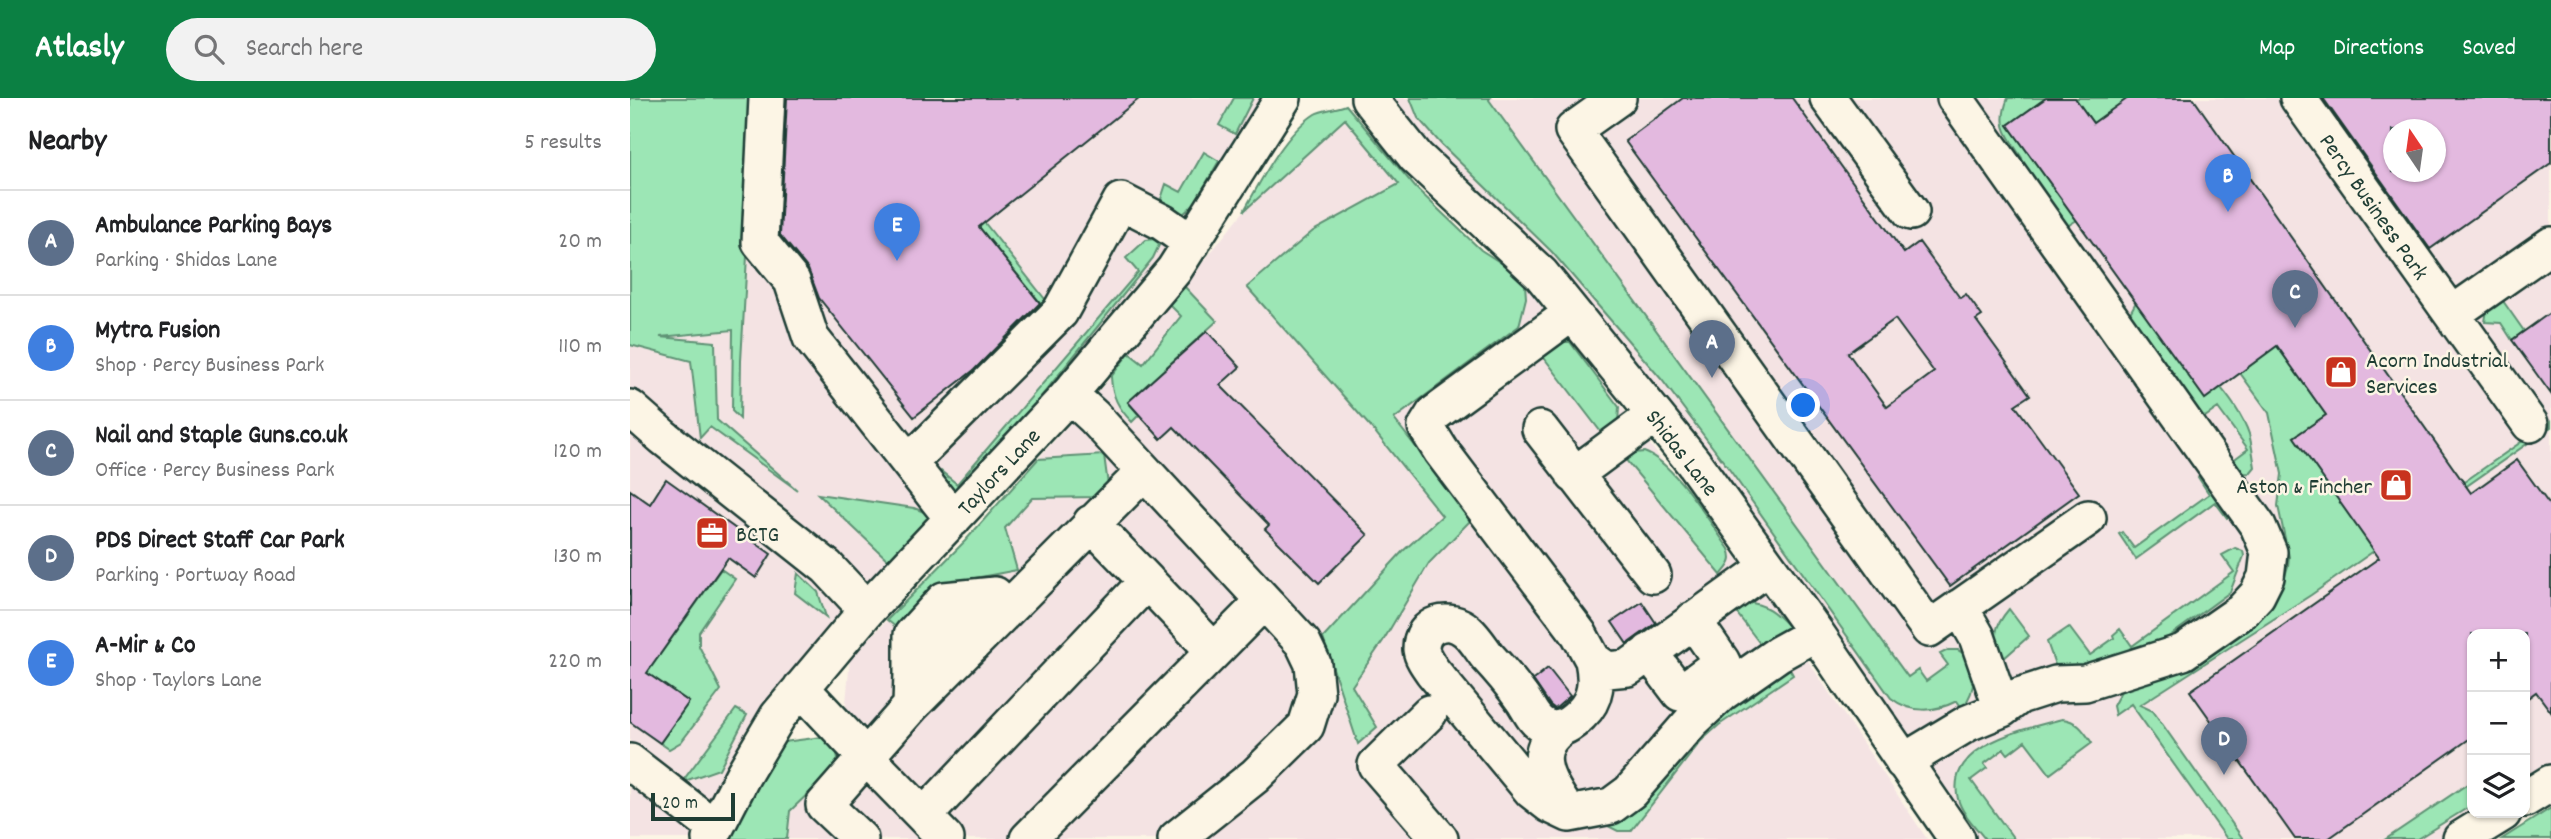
<!DOCTYPE html>
<meta charset="utf-8">
<style>
body{margin:0;font-family:Dekko,sans-serif;background:#f2f2f2;color:#202124}
.controls{position:absolute;right:21px;bottom:21px;display:grid;overflow:hidden;border-radius:14px;box-shadow:0 2px 5px #0004}
.controls button{width:63px;height:63px;display:grid;place-items:center;padding:0;border:0;border-bottom:2px solid #e0e0e0;background:#fff;color:#202124;font:35px sans-serif}
.compass{position:absolute;left:1753px;top:21px;width:63px;height:63px;border-radius:50%;background:#fff;box-shadow:0 2px 5px #0004;rotate:347deg}
.scale{position:absolute;left:21px;bottom:18px;width:84px;box-sizing:border-box;padding-left:7px;border:4px solid #1f3d34;border-top:0;font-size:19px;line-height:24px;white-space:nowrap;color:#1f3d34;-webkit-text-stroke:5px #fcf5e5;paint-order:stroke}
.you{position:absolute;left:1174px;top:308px;width:24px;height:24px;margin:-18px;border:5px solid #fff;border-radius:50%;background:#1a73e8;box-shadow:0 0 0 10px #1a73e833}
.badge{display:grid;place-items:center;width:46px;height:46px;border-radius:50%;background:#0b8043;color:#fff;font-size:23px;font-weight:700}
.pin{position:absolute;translate:-50% -58px;filter:drop-shadow(0 2px 4px #0008)}
.pin::after{content:'';position:absolute;top:37px;width:24px;height:21px;background:inherit;clip-path:polygon(0 0,100% 0,50% 100%)}
.list{margin:0;padding:0;list-style:none}
h2{display:flex;justify-content:space-between;align-items:center;height:91px;margin:0;padding:0 28px;font-size:30px}
h2 small{font-size:23px;font-weight:400;color:#757577}
.list li{display:grid;grid-template-columns:46px 1fr auto;gap:21px;align-items:center;box-sizing:border-box;height:105px;padding:0 28px;border-top:2px solid #e0e0e0}
.list b{display:block;font-size:26px;white-space:nowrap}
.list p{margin:0;font-size:23px;white-space:nowrap;color:#757577}
.list em{font-size:23px;font-style:normal;color:#757577}
.icon{flex:none;width:38px;height:38px;fill:none;stroke:currentColor;stroke-width:2;stroke-linecap:round;stroke-linejoin:round}
.map{position:relative;flex:none;width:1921px;height:741px;overflow:hidden}
header{display:flex;align-items:center;gap:42px;box-sizing:border-box;height:98px;padding:0 35px;background:#0b8043;color:#fff}
header strong{font-size:33px}
nav{display:flex;gap:38px;margin-inline-start:auto;font-size:24px}
.search{width:490px;height:63px;background:#f2f2f2;display:flex;align-items:center;gap:18px;box-sizing:border-box;padding:0 24px;border-radius:38px;color:#757577;font-size:26px}
main{display:flex}
aside{flex:1;background:#fff}
.map>svg:first-child{display:block}
.built{fill:#f4e3e3;fill-rule:evenodd}
.green{fill:#9ce6b5;stroke:#5e9274;stroke-width:2}
.building{fill:#e3b9df;stroke:#1f3d34;stroke-width:2;fill-rule:evenodd}
.lines{fill:none;stroke-linecap:round;stroke-linejoin:round}
.minor-casing{stroke:#1f3d34;stroke-width:40}
.minor{stroke:#fcf5e5;stroke-width:35}
.labels{text-anchor:middle;stroke-width:5;stroke-linejoin:round;paint-order:stroke}
.street-label{font-size:23px;fill:#1f3d34;stroke:#fcf5e5}
.poi-label{font-size:23px;fill:#1f3d34;stroke:#fcf5e5;text-anchor:start}
</style>
<header>
<strong>Atlasly</strong>
<div class="search"><svg class="icon" aria-label="search" viewBox="0 0 24 24"><circle cx="10" cy="10" r="6"/><path d="M15 15l6 6"/></svg>Search here</div>
<nav><a>Map</a><a>Directions</a><a>Saved</a></nav>
</header>
<main>
<aside>
<h2>Nearby<small>5 results</small></h2>
<ul class="list">
<li><span class="badge" style="background:#5c6f8a">A</span><div><b>Ambulance Parking Bays</b><p>Parking · Shidas Lane</p></div><em>20 m</em></li>
<li><span class="badge" style="background:#3f7fe0">B</span><div><b>Mytra Fusion</b><p>Shop · Percy Business Park</p></div><em>110 m</em></li>
<li><span class="badge" style="background:#5c6f8a">C</span><div><b>Nail and Staple Guns.co.uk</b><p>Office · Percy Business Park</p></div><em>120 m</em></li>
<li><span class="badge" style="background:#5c6f8a">D</span><div><b>PDS Direct Staff Car Park</b><p>Parking · Portway Road</p></div><em>130 m</em></li>
<li><span class="badge" style="background:#3f7fe0">E</span><div><b>A-Mir &amp; Co</b><p>Shop · Taylors Lane</p></div><em>220 m</em></li>
</ul>
</aside>
<div class="map">
<svg width="1921" height="741" viewBox="0 0 1921 741">
<rect width="100%" height="100%" fill="#fcf5e5"/>
<filter id="ink" filterUnits="userSpaceOnUse"><feTurbulence type="fractalNoise" baseFrequency=".0143" numOctaves="2"/><feDisplacementMap in="SourceGraphic" scale="14" xChannelSelector="R" yChannelSelector="G"/><feConvolveMatrix kernelMatrix="1 2 1 2 8 2 1 2 1" color-interpolation-filters="sRGB"/></filter>
<g filter="url(#ink)">
<path class="built" d="M115,0H653L620,54L237,512L77,741H0V228Z
M739,0H1921V685L1895,701V536H1842V715L1831,741H1327L1063,364ZM1764,32H1806V74H1764Z
M716,7L779,81L821,124L851,152L882,172L948,252L1159,529L1170,551L1297,741H97L154,644L192,639L215,616L220,560L335,443L481,279L535,202L554,188L614,113L633,79L672,26L688,14L702,13Z"/>
<path class="green" d="M0,0H126L111,263L110,321L102,313L103,232L30,239L85,244L87,322L167,392L80,329L70,340L61,263L0,247Z
M604,0H623L605,36L589,27Z
M780,0H860L859,2L1278,579L1288,572L1296,583L1318,567L1310,556L1318,552H1328C1350,564 1346,594 1332,610L1327,603C1305,614 1281,616 1261,600L1099,371L1032,282L922,154L811,46L788,20Z
M1378,0H1416L1378,27L1447,122L1434,130L1387,64L1392,60C1377,37 1367,28 1378,0Z
M1445,0H1498L1481,13L1696,317L1664,339L1740,446L1832,382L1834,384L1921,323V329L1681,497L1510,607L1523,613L1613,741H1597L1501,606L1485,617L1483,608L1492,591L1638,507L1651,491L1658,468L1659,459L1648,408L1652,376L1639,315L1610,275L1631,259Z
M716,7L785,89L851,152L882,172L895,186L896,200L889,228L764,321L842,421L799,465L753,543L722,588L747,629L728,646L693,540L773,453L812,418L745,334L617,189L683,133L769,86L715,21L614,113C631,82 655,35 685,16C692,12 706,11 716,7Z
M574,54L589,63L564,106L551,118L535,107L531,101L536,86L551,94Z
M354,124L418,205L417,213L349,129Z
M525,141L531,143L523,160L406,305L323,398L307,377L311,373L327,386L508,174L496,160L516,142Z
M1885,185L1889,191L1873,203L1894,233L1882,242L1871,225L1855,224L1857,211Z
M554,188L587,223L498,304L509,317L502,324C488,310 482,298 481,279L499,255L513,266L551,218L535,202Z
M1506,204C1540,238 1604,291 1619,336C1622,347 1623,358 1625,369L1620,375C1609,377 1607,371 1602,363L1618,351L1588,310L1572,321L1502,222L1500,215Z
M925,244H940L989,309L988,325L974,338L908,252Z
M1014,354C1044,364 1080,425 1099,451C1104,463 1099,468 1091,477L995,361L1005,355Z
M474,357L478,387L468,399L402,400L375,430L387,472L309,487L267,530L257,522L335,443L408,361Z
M1573,376L1602,417L1597,420L1585,404L1506,461L1489,436L1492,434L1504,450L1579,396L1568,379Z
M188,396L284,410L304,418L260,464Z
M1605,450L1613,453L1614,458L1600,494L1533,543L1429,578L1417,544L1439,529L1460,557L1484,540L1483,537L1490,531L1502,548L1604,474L1592,457Z
M91,471L105,481L69,534V548L91,592L51,644L39,651L30,645L59,604L17,575Z
M168,475L188,494L196,519L165,495Z
M1114,504C1135,505 1146,515 1159,529L1131,547L1102,509Z
M1379,511L1399,538L1373,561C1364,538 1362,531 1379,511Z
M1155,562L1163,577L1089,627L1071,643L1001,733H988L974,726L1070,627Z
M106,611L117,617L89,671L52,684Z
M1432,621C1447,622 1454,633 1462,645L1420,676L1395,643L1378,656L1374,651L1354,666L1357,670L1341,682L1384,741H1355C1346,729 1332,716 1328,701C1314,647 1395,631 1432,621Z
M192,639C203,647 209,652 208,667L160,713L157,741H97L138,661L154,644Z
M1842,683V707L1787,741H1756Z
M1921,710V741H1872L1875,739Z"/>
<path class="building" d="M157,0H510L349,129L410,205L344,272L284,319L189,200L178,171L150,137Z
M1053,0H1162L1274,155L1289,144L1330,200L1336,196L1352,218L1346,222L1400,297L1385,307L1449,395L1320,488L995,43ZM1265,221L1304,274L1257,309L1218,255Z
M1416,0H1445L1463,25L1498,0H1563L1841,395L1887,362L1921,409V614L1906,594L1895,602V536H1842V639L1698,741H1665L1560,593L1749,460L1664,339L1696,317L1647,248L1575,301L1378,27Z
M1693,0H1921V65L1800,151ZM1763,32H1805V74H1763Z
M1921,214V296L1882,242Z
M577,233L610,269L590,287L738,437L689,485L635,431L639,427L544,329L531,341L498,304Z
M36,381L141,456L126,480L98,460L17,575L59,604L30,645L0,624V392L20,406Z
M1012,504L1026,525L997,546L982,524Z
M918,570L940,598L925,611L920,607L903,582Z"/>
<g class="lines">
<defs>
<path id="minor" d="M137,0L130,144L162,183L181,240L323,421
M739,0L786,59L911,176L1063,364L1186,535L1327,741
M988,0L943,32L1299,531L1458,420
M1198,0L1281,114
M1668,0L1900,326
M942,215L804,316L796,329L811,353L949,536L963,562
M1822,216L1921,147
M439,296L464,319L673,545L683,566L686,596L676,628L625,678L546,741
M0,310L33,339L197,469L237,512
M910,331L1023,477
M279,365L430,214L491,103L532,124L562,145
M944,377L1025,317
M517,483L584,553
M1330,509L1347,539L1372,611
M1019,554L1050,595L1092,564L1063,522
M282,575V537L314,502L365,497
M171,590L236,659L281,608L282,575L355,498
M281,608L514,374
M799,615L746,667L810,741
M930,631C897,656 920,689 939,716L981,708L1000,694L1062,623L1092,595L1148,556L1186,535
M0,664L85,730
M1273,664L1338,625L1372,611L1389,598L1426,586L1455,585L1553,554L1612,513L1627,497L1636,479L1639,454L1628,428L1325,0
M1895,701L1921,685
M939,716L920,707L902,693L803,574C798,567 792,559 791,551C791,524 820,518 837,533C845,540 851,550 857,558C869,571 881,585 891,599C899,609 902,622 914,628C928,636 941,626 951,616C967,601 967,582 963,562L977,572L998,570L1138,469
M294,718L517,483L461,425
M80,741L113,677L148,618L237,512L435,301L544,172L653,0
M230,741L194,707L236,659L316,741
M398,741L634,503
M1831,741L1873,715"/>
</defs>
<use href="#minor" class="minor-casing"/>
<use href="#minor" class="minor"/>
</g>
</g>
<defs>
<symbol id="shop-square" viewBox="-11 -11 22 22"><rect x="-9" y="-9" width="18" height="18" rx="4" fill="#c8321e" stroke="#fcf5e5"/><path d="M-5-2.5h2.3a2.7 3.5 0 0 1 5.4 0H5L5.5 6h-11ZM-1.5-2.5h3a1.5 2.3 0 0 0-3 0Z" fill="#fff"/></symbol>
<symbol id="office-square" viewBox="-11 -11 22 22"><rect x="-9" y="-9" width="18" height="18" rx="4" fill="#c8321e" stroke="#fcf5e5"/><path d="M-6-3h4V-5.5h4V-3h4V5H-6ZM-1-4.5V-3h2v-1.5ZM-6 0V1H6V0Z" fill="#fff"/></symbol>
</defs>
<g fill-rule="evenodd">
<use href="#shop-square" x="1692" y="255" width="38" height="38"/>
<use href="#shop-square" x="1747" y="368" width="38" height="38"/>
<use href="#office-square" x="63" y="416" width="38" height="38"/>
</g>
<g class="labels">
<g class="street-label">
<text transform="translate(1745 108) rotate(55)" y="8">Percy Business Park</text>
<text transform="translate(1053 354) rotate(52)" y="8">Shidas Lane</text>
<text transform="translate(368 373) rotate(-47)" y="8">Taylors Lane</text>
</g>
<g class="poi-label">
<text x="1736" y="269">Acorn Industrial<tspan x="1736" dy="26">Services</tspan></text>
<text x="1742" y="395" text-anchor="end">Aston &amp; Fincher</text>
<text x="106" y="443">BCTG</text>
</g>
</g>
</svg>
<div class="controls">
<button>+</button>
<button>−</button>
<button><svg class="icon" aria-label="layers" viewBox="0 0 24 24"><path d="M12 4l9 5-9 5-9-5zM3 14l9 5 9-5"/></svg></button>
</div>
<svg class="compass" viewBox="-18 -18 36 36"><path d="M0-13l5 13h-10z" fill="#e53935"/><path d="M0 13l5-13h-10z" fill="#757577"/></svg>
<div class="scale">20 m</div>
<div class="you"></div>
<div class="pin badge" style="left:1082px;top:280px;background:#5c6f8a">A</div>
<div class="pin badge" style="left:1598px;top:114px;background:#3f7fe0">B</div>
<div class="pin badge" style="left:1665px;top:230px;background:#5c6f8a">C</div>
<div class="pin badge" style="left:1594px;top:677px;background:#5c6f8a">D</div>
<div class="pin badge" style="left:267px;top:163px;background:#3f7fe0">E</div>
</div>
</main>
